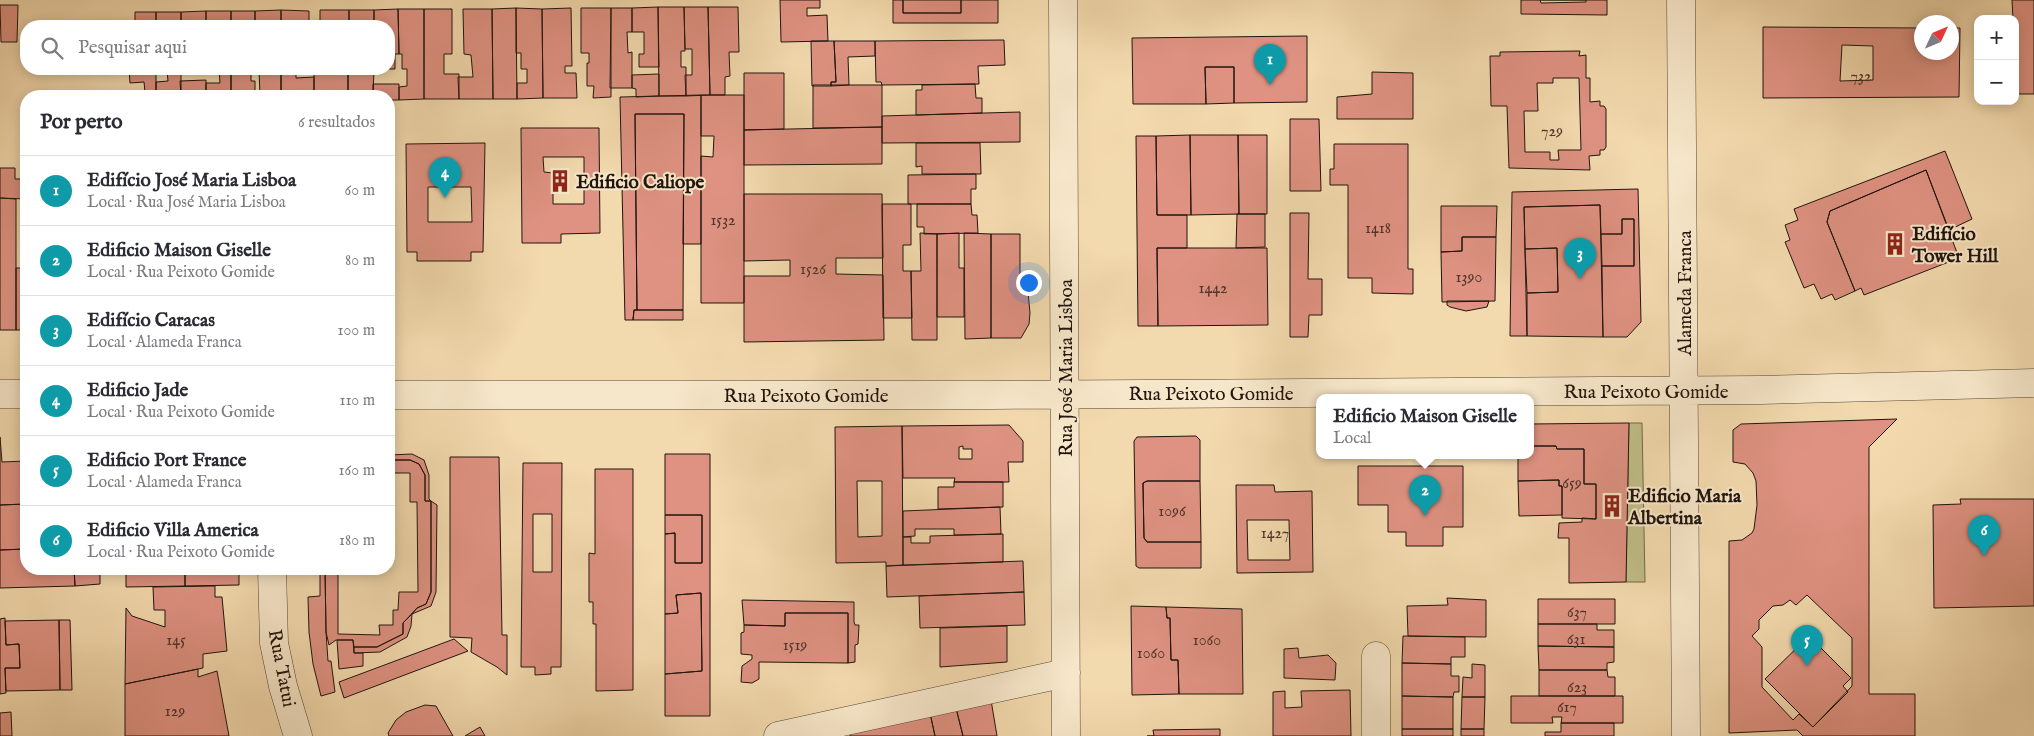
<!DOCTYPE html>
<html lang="pt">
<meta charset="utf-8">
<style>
body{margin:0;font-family:"IM FELL English",serif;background:#f2f2f3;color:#2b2b33}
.controls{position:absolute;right:15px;top:15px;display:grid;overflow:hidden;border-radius:10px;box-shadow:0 2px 12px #0003}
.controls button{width:45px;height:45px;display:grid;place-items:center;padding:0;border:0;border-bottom:1px solid #e1e1e2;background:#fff;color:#2b2b33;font:25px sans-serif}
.compass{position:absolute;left:1914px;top:15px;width:45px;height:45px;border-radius:50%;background:#fff;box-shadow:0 2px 12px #0003;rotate:46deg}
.you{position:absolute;left:1028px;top:282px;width:18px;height:18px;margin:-12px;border:4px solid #fff;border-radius:50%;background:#1a73e8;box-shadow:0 0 0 8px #1a73e833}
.badge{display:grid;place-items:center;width:32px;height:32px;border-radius:50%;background:#d93025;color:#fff;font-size:16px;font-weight:700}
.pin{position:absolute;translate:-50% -41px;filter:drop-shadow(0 1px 2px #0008)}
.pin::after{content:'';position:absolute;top:26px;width:18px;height:15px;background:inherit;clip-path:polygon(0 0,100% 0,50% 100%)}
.popup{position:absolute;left:1316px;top:394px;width:218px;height:65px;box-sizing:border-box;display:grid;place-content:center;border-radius:10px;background:#fff;filter:drop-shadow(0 1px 4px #0005);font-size:16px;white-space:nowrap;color:#7c7c81}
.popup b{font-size:19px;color:#2b2b33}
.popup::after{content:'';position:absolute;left:50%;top:100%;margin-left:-10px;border:10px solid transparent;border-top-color:#fff}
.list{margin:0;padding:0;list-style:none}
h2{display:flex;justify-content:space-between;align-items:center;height:65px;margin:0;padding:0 20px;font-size:21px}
h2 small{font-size:16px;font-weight:400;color:#7c7c81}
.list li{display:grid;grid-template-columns:32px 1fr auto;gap:15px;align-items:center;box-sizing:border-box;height:70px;padding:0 20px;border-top:1px solid #e1e1e2}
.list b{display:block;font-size:19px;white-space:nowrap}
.list p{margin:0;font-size:16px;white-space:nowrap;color:#7c7c81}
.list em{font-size:16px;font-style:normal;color:#7c7c81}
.icon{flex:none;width:28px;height:28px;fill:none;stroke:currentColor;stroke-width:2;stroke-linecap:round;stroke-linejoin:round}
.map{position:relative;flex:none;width:2034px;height:736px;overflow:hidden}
.search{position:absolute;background:#fff;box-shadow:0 2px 12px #0003;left:20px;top:20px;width:375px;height:55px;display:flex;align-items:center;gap:12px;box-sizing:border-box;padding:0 18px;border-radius:20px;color:#7c7c81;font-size:19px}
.panel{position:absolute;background:#fff;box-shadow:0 2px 12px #0003;left:20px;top:90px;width:375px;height:485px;border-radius:20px}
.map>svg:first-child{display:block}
.green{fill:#c0be87;stroke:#70694a}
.building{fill:#df9282;stroke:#20140c;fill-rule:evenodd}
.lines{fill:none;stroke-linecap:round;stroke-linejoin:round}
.street-casing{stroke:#554634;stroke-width:29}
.street{stroke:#f7e7ca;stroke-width:28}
.labels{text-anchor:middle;stroke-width:4;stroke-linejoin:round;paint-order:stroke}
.number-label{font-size:16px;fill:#50342a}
.poi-label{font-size:19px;font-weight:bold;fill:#20140c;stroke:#f7e7ca;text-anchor:start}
.street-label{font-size:19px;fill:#20140c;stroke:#f7e7ca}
</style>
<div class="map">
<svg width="2034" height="736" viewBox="0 0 2034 736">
<rect width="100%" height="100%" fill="#f3daae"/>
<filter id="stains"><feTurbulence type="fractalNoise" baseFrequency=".004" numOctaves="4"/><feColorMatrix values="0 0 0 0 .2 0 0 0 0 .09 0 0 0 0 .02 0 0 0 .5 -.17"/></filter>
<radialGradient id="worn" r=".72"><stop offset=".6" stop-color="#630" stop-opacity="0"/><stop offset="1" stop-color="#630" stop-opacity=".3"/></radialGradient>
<path class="green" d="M1629,423H1642L1645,582H1626Z"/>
<path class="building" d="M780,0H820V8H807V16L827,15L828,41L781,42Z
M893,0H903V13H961V0H998V23H893Z
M903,0H961V13H903Z
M1521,0H1607V15L1521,14Z
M1540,0H1586V2L1541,3Z
M2012,0H2034V94H2015V19H2013Z
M0,5H18L17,42H1Z
M658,7H684L685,51H681V67H686V96H659Z
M658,7L659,67H639V54H644V32H632V8Z
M684,7H708L710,95L686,96L685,75H692V49H685Z
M708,7H738L739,52H729L730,76L725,77V95H710Z
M516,8L542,9L543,98L517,99V83H527V69H521V53H516Z
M516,8L517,99H493L492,9Z
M571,8L572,66H565V73H576L577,98H543L542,9Z
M581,8H611V97L593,98L594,86H587V63H589V53H581Z
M611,8H632V32H627L628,53L632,52V88H610Z
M398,9H424V99L399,100V87L407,86V69H402V54H399Z
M398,9L399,54H395V69H374H389V26H374V10Z
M424,9H452V54H444V74H459V99H424Z
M463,9H492L493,99H459L458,77H473L471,55L464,54Z
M281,10L309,11V26H281Z
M281,10V26H255V11Z
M320,10H349V26H320Z
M349,10H374V26H349Z
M206,11H231V26H206Z
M206,11V26H181V12Z
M231,11H255V26H231Z
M135,12H156V26H135Z
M156,12H181V26H156Z
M1763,27L1922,28V52H1952V28H1960L1959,97L1763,98Z
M1307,36V102L1234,103V67H1205L1206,104H1133L1132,38Z
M1004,40L1005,65L978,66L979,84L882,85L881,82H876L875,41Z
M811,41H834L836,82H831V86H812Z
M834,41H875V56L848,57L849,85L831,86V82H836Z
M1842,45L1873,46V80L1840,81Z
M1580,51L1579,56L1586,55V78H1590V102L1600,101V106H1604L1606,109V147L1604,150H1600V155L1589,156L1590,170L1509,168L1507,106H1491L1490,56H1500V52Z
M1205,67H1234V103L1206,104Z
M129,69H156V96H136V92H145L144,82L130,83Z
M161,69H181V96H156V82L168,81L167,70H161Z
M211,69H231V96H206V83H220L219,69Z
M231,69H251V81H255V96H231Z
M259,69H281V96H260Z
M281,69H302L296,70V78L314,77V96H281Z
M320,69H348V96H314V72H320Z
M348,69H374L373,96H348Z
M1372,72L1413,73V119H1337V97L1372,94Z
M744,73H784V129L744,130Z
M659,74V96L636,97V89L632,88V75Z
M1553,78H1579L1581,150H1558L1559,160H1550V152H1525L1524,111H1538L1537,83H1553Z
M206,80V96H181L180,81Z
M373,84H399V100H389V96H373Z
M975,84L976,98H982V113L916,115V90H922V85Z
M813,85H882V127L813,128Z
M701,95V244H683L684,114H635L637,310H634L633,320H625L620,97Z
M701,95H744V303H701V156L713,157L714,136H701Z
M1020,112V142L882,143V116Z
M635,114H684L683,310H637Z
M1290,119H1319L1321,191H1290Z
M882,127V164L744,165V130Z
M521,128H599L600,233L561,234V243H522Z
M1190,135L1191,215H1157L1156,136Z
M1190,135H1238L1239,214L1191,215Z
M1238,135H1267V214H1239Z
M1136,136H1156L1157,215H1187V248H1157L1158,326H1138Z
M485,143L483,252H471V261H417V252H407L406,144Z
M916,143H980L981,174H922V166L916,167Z
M1334,144H1408V269H1413V294L1372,293V278H1348V185H1330V169H1334Z
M1945,151L1972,219L1949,230L1926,170L1830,211L1827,222L1855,291L1835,300L1832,294L1821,299L1814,284L1804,288L1785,242L1790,240L1785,225L1798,220L1794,209Z
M389,153H391L390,211H389Z
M543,157H584V204H553V173L544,172Z
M0,168H15V179H26V199L0,198Z
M1926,170L1959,258L1864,295L1861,288L1855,291L1827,222L1830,211Z
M976,174V189H971V204H908V175Z
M428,187H471L472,222H428Z
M1638,189L1641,322L1627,337H1603L1602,266H1634V219H1622V234H1601L1600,205L1524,207L1527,336H1510L1512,192Z
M744,194H882L883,258H836V274L883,275L884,340L744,342V276H790V260L744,261Z
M0,198L16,199V330H0Z
M882,204H911V245H903V271H911L912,318H883Z
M917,204H971L972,215H977L978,233L924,234V227H917Z
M1600,205L1603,337L1527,336V293L1558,292L1557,248L1525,249L1524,207Z
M1441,206H1497L1496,237H1462V251L1441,252Z
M1290,213H1309L1308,279H1322V315H1309L1308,337H1290Z
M1237,214H1265V247L1236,248Z
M1622,219H1634V266H1602L1601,234H1622Z
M920,233L937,234V340H912L911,271H921Z
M959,233V268H964V317H937V234Z
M964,233L991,234V338L965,339Z
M991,234H1020V291L1028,292L1030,313L1029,324L1021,338H991Z
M1462,237H1496L1495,301L1442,302L1441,252L1462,251Z
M1157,248H1267L1268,325L1158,326Z
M1557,248L1558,292L1527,293L1525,249Z
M16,268H26V330H16Z
M1447,301H1489L1487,307L1466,311L1450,307L1447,305Z
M634,310H683V320H633Z
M1897,419L1869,447V694H1915V736H1803L1797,730L1729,733V541L1742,540L1752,533L1754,529L1757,505L1756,481L1753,473L1745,464L1733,462V430L1741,424Z
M1629,423L1626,582L1569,583V538H1558L1559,523L1582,522V518L1596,519V484H1584V449H1557L1556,446H1530V424Z
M1009,425L1023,441V462H1008L1009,482H954L955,478H903L902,426ZM963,446V449H972V459H959V447Z
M902,426L903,565L886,566V562L836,563L835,427ZM857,481H882V536L858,537Z
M1196,436L1200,440V481H1147L1143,483L1144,538L1147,542H1201V568H1139L1136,566L1134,441L1137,437Z
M0,437L2,462L26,461V504L0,505Z
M1530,446H1556L1557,449H1584V484H1596V519L1562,518V486H1559V480L1518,481V455H1530Z
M412,454L424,460L429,475V499L431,501H425V475L419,464L410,460H389V455Z
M665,454H710V716H665V674L702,671L701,593L676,595L678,613L665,614V534L675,533V563H702V515H665Z
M450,457H499L502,635H507V675L497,667L471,652L472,638L450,637Z
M389,460H410L419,464L425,475V501H431V592L426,604L417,608L403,623V634L377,647H354L353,640H336L329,645L326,632L325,569H389Z
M523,463H562L561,667H551V674L535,675V667H521Z
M1358,466H1463V527H1443V546H1406V532H1388V505H1358Z
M595,469H633V690L596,691V624H593V602H589V553L595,554Z
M389,473H410V502H417L418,592H399L398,610H393V625H379L380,635L338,634V569H389Z
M1559,480V486H1562V515L1519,516L1518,481Z
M1147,481H1200L1201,542H1147L1144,538L1143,483Z
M954,482H1003V507L938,509V487H954Z
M1236,485H1274L1275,492L1312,491L1313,572L1237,573Z
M1960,499H2034V606L1934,608L1933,505L1961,504Z
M431,501L437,505L436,592L431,606L412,614L417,608L426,604L431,592Z
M26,504V549L0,550V505Z
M1000,507L1001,534L954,535V529H915V536L903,537V511Z
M533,514H552V572H533Z
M665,515H702V563H675V533L665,534Z
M1247,520H1289L1290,560H1248Z
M1001,534H1003V562L903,565V537H911V543H930V536Z
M26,549V569H74L75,586L0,588V550Z
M1023,561L1024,592L887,597L886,566Z
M74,569H100V584L75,586Z
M126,569H185V586L126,587Z
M185,569H239V585L185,586Z
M320,569H325L326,632L328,661H331L335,692L321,696L313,664L309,632L308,597L320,596Z
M211,586H215V597H222L227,651L203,654V668L125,684L126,608L132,616L165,627V610H154L153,587Z
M1024,592L1025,625L920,628L919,596Z
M701,593L702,671L665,674V614L678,613L676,595Z
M1807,595L1852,638V686L1813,727L1799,714L1793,720L1762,687V647L1752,636L1759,629V620L1773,606L1783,605L1790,600L1796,605Z
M1447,598L1486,600V637L1408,636L1407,606L1448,605Z
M1538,599H1615V624H1538Z
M742,600L854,602V622L855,625H859L858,644L855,645V662L848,663V613H785V626L744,625Z
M1131,606L1166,607L1167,618H1170L1171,660H1178L1179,694L1132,695Z
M1166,607L1242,609L1243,694H1179L1178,660H1171L1170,618H1167Z
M785,613H848V663L759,662V679L752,683L741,682L742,666L752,659V655L741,654V633L744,632V625L785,626Z
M412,614L411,626L407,637L380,652L354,653V647H377L403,634V623Z
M5,618L6,645L19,644L20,668H5L6,693L0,694V619Z
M59,620H70L72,690H60Z
M59,620L60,690L6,691L5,668H20L19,644L6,645L5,621Z
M1538,624H1597V630H1614V647L1538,646Z
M1007,626V662L940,667V628Z
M1403,636L1465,637V657H1451V664L1402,663Z
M1809,636L1851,678L1843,686L1848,692L1813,727L1765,679Z
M454,639L468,651L344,698L339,682Z
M337,640H353L354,653H363V666L339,669Z
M1538,646L1614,647V662L1607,663V670H1539Z
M1298,648L1299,658L1328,655L1336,663L1335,680L1284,678V649Z
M1402,663L1451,664V676H1459V692H1454L1453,697L1402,696Z
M1472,664L1485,665V697H1462L1463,677L1472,678Z
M198,669V677L217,671L229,736H125V684Z
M1539,670H1607L1608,677H1615V696H1539Z
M1350,690L1351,736H1273V692L1285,691V708L1302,707L1301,691Z
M1402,696L1453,697V729H1402Z
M1511,696H1623V723H1561L1562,717H1552L1553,723H1511Z
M1462,697H1485L1484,729H1461Z
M991,700L997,736H963L956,708Z
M425,705L436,706L453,736H389L388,733L396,720L406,712Z
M956,708L963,736H935L930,713Z
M11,712L12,736H0V713Z
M930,713L935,736H850L849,730Z
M1561,723H1614V736H1545V732H1561Z
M480,727L485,736H465Z
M1220,729V736H1147H1154L1153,730Z
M1402,729H1453V736H1402Z
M1461,729H1484V736H1461Z"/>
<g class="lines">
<defs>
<path id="street" d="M1063,0L1066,736
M1681,0L1686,736
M0,394H26
M389,395H991L1761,390L2034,383
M272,569L274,643L283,686L298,736
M1376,656V736
M778,736L1066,673"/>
</defs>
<use href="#street" class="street-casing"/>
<use href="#street" class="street"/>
</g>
<defs>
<symbol id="building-bare" viewBox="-9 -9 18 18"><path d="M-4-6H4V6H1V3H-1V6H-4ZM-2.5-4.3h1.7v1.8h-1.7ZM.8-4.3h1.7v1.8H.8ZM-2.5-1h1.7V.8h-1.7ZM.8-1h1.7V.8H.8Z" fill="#8f2418" stroke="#f7e7ca" stroke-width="2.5" paint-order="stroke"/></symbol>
</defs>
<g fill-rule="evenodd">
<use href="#building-bare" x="544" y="165" width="32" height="32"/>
<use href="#building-bare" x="1879" y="228" width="32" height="32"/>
<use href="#building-bare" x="1596" y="490" width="32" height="32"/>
</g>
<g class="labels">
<g class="number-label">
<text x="1861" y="81">732</text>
<text x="1552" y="136">729</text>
<text x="723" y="225">1532</text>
<text x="1378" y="233">1418</text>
<text x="813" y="274">1526</text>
<text x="1469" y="282">1390</text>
<text x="1213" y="293">1442</text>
<text x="1572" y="488">659</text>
<text x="1172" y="516">1096</text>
<text x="1275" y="538">1427</text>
<text x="1577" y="617">637</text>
<text x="1576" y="644">631</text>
<text x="176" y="645">145</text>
<text x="1207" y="645">1060</text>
<text x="795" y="650">1519</text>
<text x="1151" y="658">1060</text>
<text x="1577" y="692">623</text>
<text x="1567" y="712">617</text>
<text x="175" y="716">129</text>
</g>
<g class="poi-label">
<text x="576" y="188">Edificio Caliope</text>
<text x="1912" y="240">Edifício<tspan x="1912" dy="22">Tower Hill</tspan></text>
<text x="1628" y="502">Edificio Maria<tspan x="1628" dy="22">Albertina</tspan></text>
</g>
<g class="street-label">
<text transform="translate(1684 293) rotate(-90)" y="7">Alameda Franca</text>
<text transform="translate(1065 368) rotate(-90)" y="7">Rua José Maria Lisboa</text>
<text x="1646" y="398">Rua Peixoto Gomide</text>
<text x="1211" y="400">Rua Peixoto Gomide</text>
<text x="806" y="402">Rua Peixoto Gomide</text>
<text transform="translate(283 668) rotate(79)" y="7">Rua Tatui</text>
</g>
</g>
<rect width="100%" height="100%" filter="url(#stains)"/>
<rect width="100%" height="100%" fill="url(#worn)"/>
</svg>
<div class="controls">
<button>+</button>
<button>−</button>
</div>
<svg class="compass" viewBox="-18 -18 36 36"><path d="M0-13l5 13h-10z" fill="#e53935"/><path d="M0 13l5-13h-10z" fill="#7c7c81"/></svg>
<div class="you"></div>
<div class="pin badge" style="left:1270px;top:85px;background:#0f9aa8">1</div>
<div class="pin badge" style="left:1425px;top:516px;background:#0f9aa8">2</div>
<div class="popup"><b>Edificio Maison Giselle</b>Local</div>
<div class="pin badge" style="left:1580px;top:279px;background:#0f9aa8">3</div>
<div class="pin badge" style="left:445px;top:198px;background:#0f9aa8">4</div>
<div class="pin badge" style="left:1807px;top:666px;background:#0f9aa8">5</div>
<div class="pin badge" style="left:1984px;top:556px;background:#0f9aa8">6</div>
<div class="search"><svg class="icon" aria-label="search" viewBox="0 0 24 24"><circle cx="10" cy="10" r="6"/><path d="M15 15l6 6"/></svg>Pesquisar aqui</div>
<section class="panel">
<h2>Por perto<small>6 resultados</small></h2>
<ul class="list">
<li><span class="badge" style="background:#0f9aa8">1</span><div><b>Edifício José Maria Lisboa</b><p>Local · Rua José Maria Lisboa</p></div><em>60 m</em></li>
<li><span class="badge" style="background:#0f9aa8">2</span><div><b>Edificio Maison Giselle</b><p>Local · Rua Peixoto Gomide</p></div><em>80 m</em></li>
<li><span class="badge" style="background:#0f9aa8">3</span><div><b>Edifício Caracas</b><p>Local · Alameda Franca</p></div><em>100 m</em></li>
<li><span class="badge" style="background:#0f9aa8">4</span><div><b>Edificio Jade</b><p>Local · Rua Peixoto Gomide</p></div><em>110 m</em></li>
<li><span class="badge" style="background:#0f9aa8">5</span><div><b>Edificio Port France</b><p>Local · Alameda Franca</p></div><em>160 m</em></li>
<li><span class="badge" style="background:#0f9aa8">6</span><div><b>Edificio Villa America</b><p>Local · Rua Peixoto Gomide</p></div><em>180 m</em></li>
</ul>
</section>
</div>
